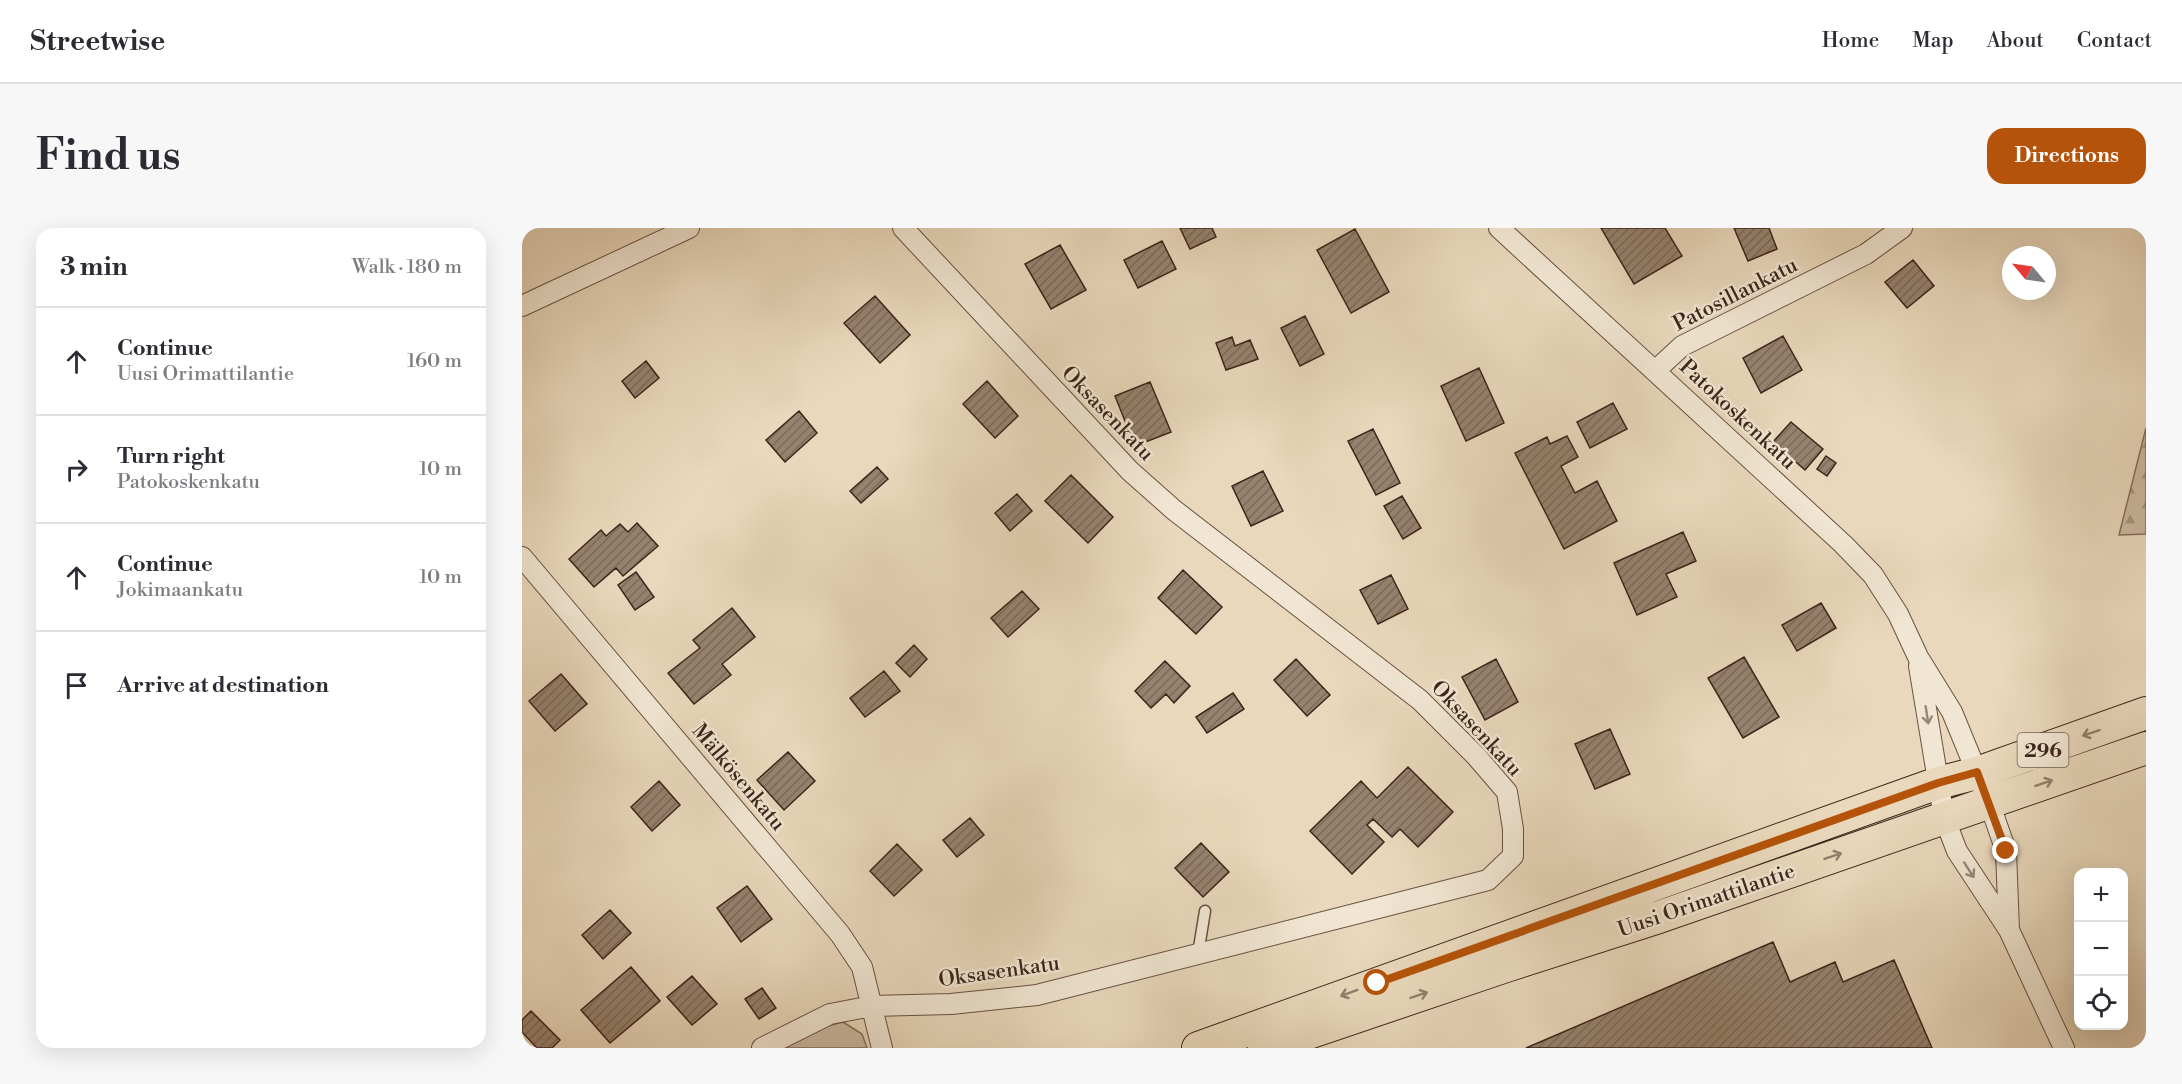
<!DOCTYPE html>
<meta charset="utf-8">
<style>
body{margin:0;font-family:"Libre Bodoni",serif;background:#f7f7f7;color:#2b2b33}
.controls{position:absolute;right:18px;bottom:18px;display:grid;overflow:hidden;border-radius:12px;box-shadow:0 6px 24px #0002}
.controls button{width:54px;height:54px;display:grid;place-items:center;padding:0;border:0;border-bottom:2px solid #e1e1e2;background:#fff;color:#2b2b33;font:30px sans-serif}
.compass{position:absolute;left:1480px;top:18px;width:54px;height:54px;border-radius:50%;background:#fff;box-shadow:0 6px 24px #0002;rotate:299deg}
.stop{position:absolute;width:18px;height:18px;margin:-14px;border:4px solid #b45309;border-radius:50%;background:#fff}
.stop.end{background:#b45309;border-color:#fff;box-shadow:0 2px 6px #0008}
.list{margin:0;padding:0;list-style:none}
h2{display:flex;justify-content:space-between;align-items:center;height:78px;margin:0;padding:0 24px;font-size:26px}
h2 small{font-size:20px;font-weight:400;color:#7c7c81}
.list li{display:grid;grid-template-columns:39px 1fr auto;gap:18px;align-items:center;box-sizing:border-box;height:108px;padding:0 24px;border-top:2px solid #e1e1e2}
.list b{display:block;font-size:22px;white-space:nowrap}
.list p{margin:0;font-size:20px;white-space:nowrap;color:#7c7c81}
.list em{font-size:20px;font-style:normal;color:#7c7c81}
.icon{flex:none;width:33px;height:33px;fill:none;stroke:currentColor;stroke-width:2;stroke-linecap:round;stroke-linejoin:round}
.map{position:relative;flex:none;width:1624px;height:820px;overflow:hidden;border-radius:18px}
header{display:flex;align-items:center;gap:36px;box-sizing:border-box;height:84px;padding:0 30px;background:#fff;border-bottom:2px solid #e1e1e2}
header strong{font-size:28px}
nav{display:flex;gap:33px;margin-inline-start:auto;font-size:21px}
.intro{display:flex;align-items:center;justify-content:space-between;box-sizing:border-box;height:144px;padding:0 36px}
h1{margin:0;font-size:42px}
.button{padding:15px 27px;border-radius:18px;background:#b45309;color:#fff;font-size:21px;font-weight:700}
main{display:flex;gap:36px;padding:0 36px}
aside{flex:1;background:#fff;border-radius:18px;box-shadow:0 6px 24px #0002}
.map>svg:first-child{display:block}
.grass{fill:#ccb9a1;stroke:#846e5e;stroke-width:1.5}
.forest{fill:url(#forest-firs);stroke:#846e5e;stroke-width:1.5}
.building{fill:url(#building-hatch);stroke:#3d241b;stroke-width:1.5}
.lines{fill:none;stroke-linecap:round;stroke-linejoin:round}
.service-casing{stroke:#685143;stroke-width:13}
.minor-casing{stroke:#685143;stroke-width:22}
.primary-casing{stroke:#3d241b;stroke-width:34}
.service{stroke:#f1e6d3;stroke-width:10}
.minor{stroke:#f1e6d3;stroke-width:20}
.primary{stroke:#e9d8bc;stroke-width:32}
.oneway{stroke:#978577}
.oneway2{stroke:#937e6c}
.route{stroke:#b45309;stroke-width:8}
.labels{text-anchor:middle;stroke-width:5;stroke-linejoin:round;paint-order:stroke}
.shield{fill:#f1e6d3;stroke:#735e52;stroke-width:1.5}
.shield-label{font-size:20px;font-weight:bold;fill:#3d241b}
.street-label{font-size:21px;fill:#3d241b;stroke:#f1e6d3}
</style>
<header>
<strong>Streetwise</strong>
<nav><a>Home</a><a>Map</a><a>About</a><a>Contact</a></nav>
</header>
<div class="intro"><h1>Find us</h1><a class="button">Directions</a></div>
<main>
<aside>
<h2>3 min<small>Walk · 180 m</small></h2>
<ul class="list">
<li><svg class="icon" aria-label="ahead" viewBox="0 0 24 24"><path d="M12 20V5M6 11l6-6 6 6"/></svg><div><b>Continue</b><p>Uusi Orimattilantie</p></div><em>160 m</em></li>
<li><svg class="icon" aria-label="right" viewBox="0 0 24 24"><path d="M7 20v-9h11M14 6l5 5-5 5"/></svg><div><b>Turn right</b><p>Patokoskenkatu</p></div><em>10 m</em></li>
<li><svg class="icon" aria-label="ahead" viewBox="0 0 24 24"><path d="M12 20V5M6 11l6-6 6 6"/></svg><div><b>Continue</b><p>Jokimaankatu</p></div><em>10 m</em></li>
<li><svg class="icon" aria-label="arrive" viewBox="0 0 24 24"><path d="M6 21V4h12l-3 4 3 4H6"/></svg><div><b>Arrive at destination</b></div></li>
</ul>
</aside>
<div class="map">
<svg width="1624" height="820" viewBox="0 0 1624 820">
<defs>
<pattern id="forest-firs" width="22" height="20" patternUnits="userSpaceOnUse" patternTransform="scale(1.5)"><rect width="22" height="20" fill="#ccb9a1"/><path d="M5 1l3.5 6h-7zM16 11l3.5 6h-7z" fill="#a79682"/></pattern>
<pattern id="building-hatch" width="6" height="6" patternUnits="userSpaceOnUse" patternTransform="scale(1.5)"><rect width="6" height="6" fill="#96826f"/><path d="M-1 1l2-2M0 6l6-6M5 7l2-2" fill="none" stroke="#7c6a5a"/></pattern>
</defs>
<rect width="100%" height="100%" fill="#e9d8bc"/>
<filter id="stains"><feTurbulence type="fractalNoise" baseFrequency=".00333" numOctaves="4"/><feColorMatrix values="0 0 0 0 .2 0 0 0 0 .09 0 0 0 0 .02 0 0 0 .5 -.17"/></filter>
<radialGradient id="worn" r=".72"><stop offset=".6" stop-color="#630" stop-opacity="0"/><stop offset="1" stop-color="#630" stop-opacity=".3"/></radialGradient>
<path class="grass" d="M321,794L340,806L345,820H261L294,801Z"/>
<path class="forest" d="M1624,200V306L1597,307Z"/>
<path class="building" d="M658,0H690L694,9L668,21Z
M1079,0H1143L1160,28L1112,56Z
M1212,0H1247L1255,21L1226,33Z
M833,1L867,64L829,85L795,22Z
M640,13L654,41L616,60L602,32Z
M538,17L564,62L529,81L503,36Z
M1391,32L1412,58L1385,80L1363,54Z
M353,68L388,107L358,135L322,95Z
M783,88L802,126L778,138L759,100Z
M1261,108L1280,142L1239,165L1221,130Z
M710,109L713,118L728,112L736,131L704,142L694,115Z
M124,133L137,150L113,170L100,153Z
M957,140L982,195L944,213L919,158Z
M465,153L496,188L473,210L441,176Z
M628,154L649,204L613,218L593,168Z
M1091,175L1105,201L1068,220L1055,194Z
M277,183L295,205L263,234L244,212Z
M1269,194L1301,221L1283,242L1251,214Z
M851,201L878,255L854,267L826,213Z
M1045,208L1056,229L1039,238L1053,265L1075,253L1095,293L1042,321L993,225L1025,209L1028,216Z
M1304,228L1314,235L1305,248L1295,241Z
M355,239L366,251L339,275L328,263Z
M741,243L761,283L729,298L710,258Z
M549,247L591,289L566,315L523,273Z
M495,266L510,283L488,303L473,285Z
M880,268L899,300L881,311L862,278Z
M115,295L136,318L101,348L94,340L72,359L47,331L79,302L84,308L98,296L106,304Z
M1161,304L1174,333L1144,346L1155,369L1115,387L1092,335Z
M661,342L700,379L674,406L636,370Z
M114,344L132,369L113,382L96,357Z
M869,347L886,381L856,396L838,362Z
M500,363L517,381L486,409L469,390Z
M1299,375L1314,400L1275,423L1260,397Z
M210,380L233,409L200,436L209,447L172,476L146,445L178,420L171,412Z
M392,417L405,431L388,449L374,435Z
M1222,429L1257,489L1221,510L1186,450Z
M774,431L808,467L785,488L752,452Z
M974,431L996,474L963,492L940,449Z
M643,433L668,458L652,475L644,466L629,480L613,463Z
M362,443L378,463L343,489L328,470Z
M39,446L65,476L33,503L7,473Z
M711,465L722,481L685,505L674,489Z
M1088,501L1108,546L1073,561L1053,516Z
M266,524L293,553L262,582L235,552Z
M886,539L931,584L896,619L878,601L870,609L851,591L845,597L862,614L830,646L788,603L839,553L855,570Z
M137,553L158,577L130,603L109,579Z
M448,590L462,607L435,629L421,612Z
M679,615L707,644L681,669L653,640Z
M375,616L400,642L372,668L348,643Z
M225,658L250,691L219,714L195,680Z
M88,682L109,705L81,731L60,707Z
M1251,714L1268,754L1313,734L1321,754L1372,732L1410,820H1004Z
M109,739L138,773L88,815L59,782Z
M170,748L195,776L170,797L145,769Z
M240,760L254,780L237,791L223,771Z
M9,783L38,812L30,820H15L0,804V792Z"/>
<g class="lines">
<defs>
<path id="service" d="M676,726L683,683"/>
<path id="minor" d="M977,0L1321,316L1351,347L1376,386L1396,429L1430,484L1467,574L1484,623L1487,702
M0,78L167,0
M1133,143L1160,118L1344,26L1380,0
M0,329L318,706L340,739L360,820
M1397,438L1422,589L1435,623L1487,702L1542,820
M240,820L308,786L350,778L429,776L515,767L966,652L991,628V601L985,564L954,528L898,472L652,282L608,243L381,0"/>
<path id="primary" d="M676,820L1416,555L1455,545L1624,485
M742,820L984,738L1137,689L1624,520"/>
</defs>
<use href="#service" class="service-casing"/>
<use href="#minor" class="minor-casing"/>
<use href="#primary" class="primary-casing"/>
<use href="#service" class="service"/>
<use href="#minor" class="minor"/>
<use href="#primary" class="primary"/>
</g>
<defs><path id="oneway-shaft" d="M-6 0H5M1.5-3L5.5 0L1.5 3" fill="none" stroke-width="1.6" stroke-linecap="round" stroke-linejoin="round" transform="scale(1.5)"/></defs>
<g class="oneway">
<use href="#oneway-shaft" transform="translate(1405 487) rotate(81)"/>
<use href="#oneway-shaft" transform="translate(1447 642) rotate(57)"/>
</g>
<g class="oneway2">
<use href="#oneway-shaft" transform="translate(1569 505) rotate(161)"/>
<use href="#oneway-shaft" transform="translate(1522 555) rotate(-19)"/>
<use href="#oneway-shaft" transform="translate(1311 628) rotate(-19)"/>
<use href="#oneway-shaft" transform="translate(827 765) rotate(160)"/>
<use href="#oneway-shaft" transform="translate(897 767) rotate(-18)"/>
</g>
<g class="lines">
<path class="route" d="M855,755L1416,555L1455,544L1484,623"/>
</g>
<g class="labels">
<rect class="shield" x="1495.5" y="505" width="51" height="34" rx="4.5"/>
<g class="shield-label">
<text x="1521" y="529">296</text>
</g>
<g class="street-label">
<text transform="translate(1213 66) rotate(-27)" y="7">Patosillankatu</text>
<text transform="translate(586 185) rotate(46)" y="7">Oksasenkatu</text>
<text transform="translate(1216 186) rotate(43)" y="7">Patokoskenkatu</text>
<text transform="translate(955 500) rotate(47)" y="7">Oksasenkatu</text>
<text transform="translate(217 549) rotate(50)" y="7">Mälkösenkatu</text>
<text transform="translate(1184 672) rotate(-19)" y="7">Uusi Orimattilantie</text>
<text transform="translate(477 743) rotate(-8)" y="7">Oksasenkatu</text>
</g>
</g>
<rect width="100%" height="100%" filter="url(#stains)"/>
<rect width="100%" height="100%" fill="url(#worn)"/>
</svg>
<div class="controls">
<button>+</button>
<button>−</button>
<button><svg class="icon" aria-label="locate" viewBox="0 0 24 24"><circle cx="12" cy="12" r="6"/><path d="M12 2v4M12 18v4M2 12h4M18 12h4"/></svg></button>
</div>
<svg class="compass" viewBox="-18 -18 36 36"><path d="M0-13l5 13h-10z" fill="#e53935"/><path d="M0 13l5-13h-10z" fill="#7c7c81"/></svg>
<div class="stop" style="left:855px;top:755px"></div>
<div class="stop end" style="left:1484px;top:623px"></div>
</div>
</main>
